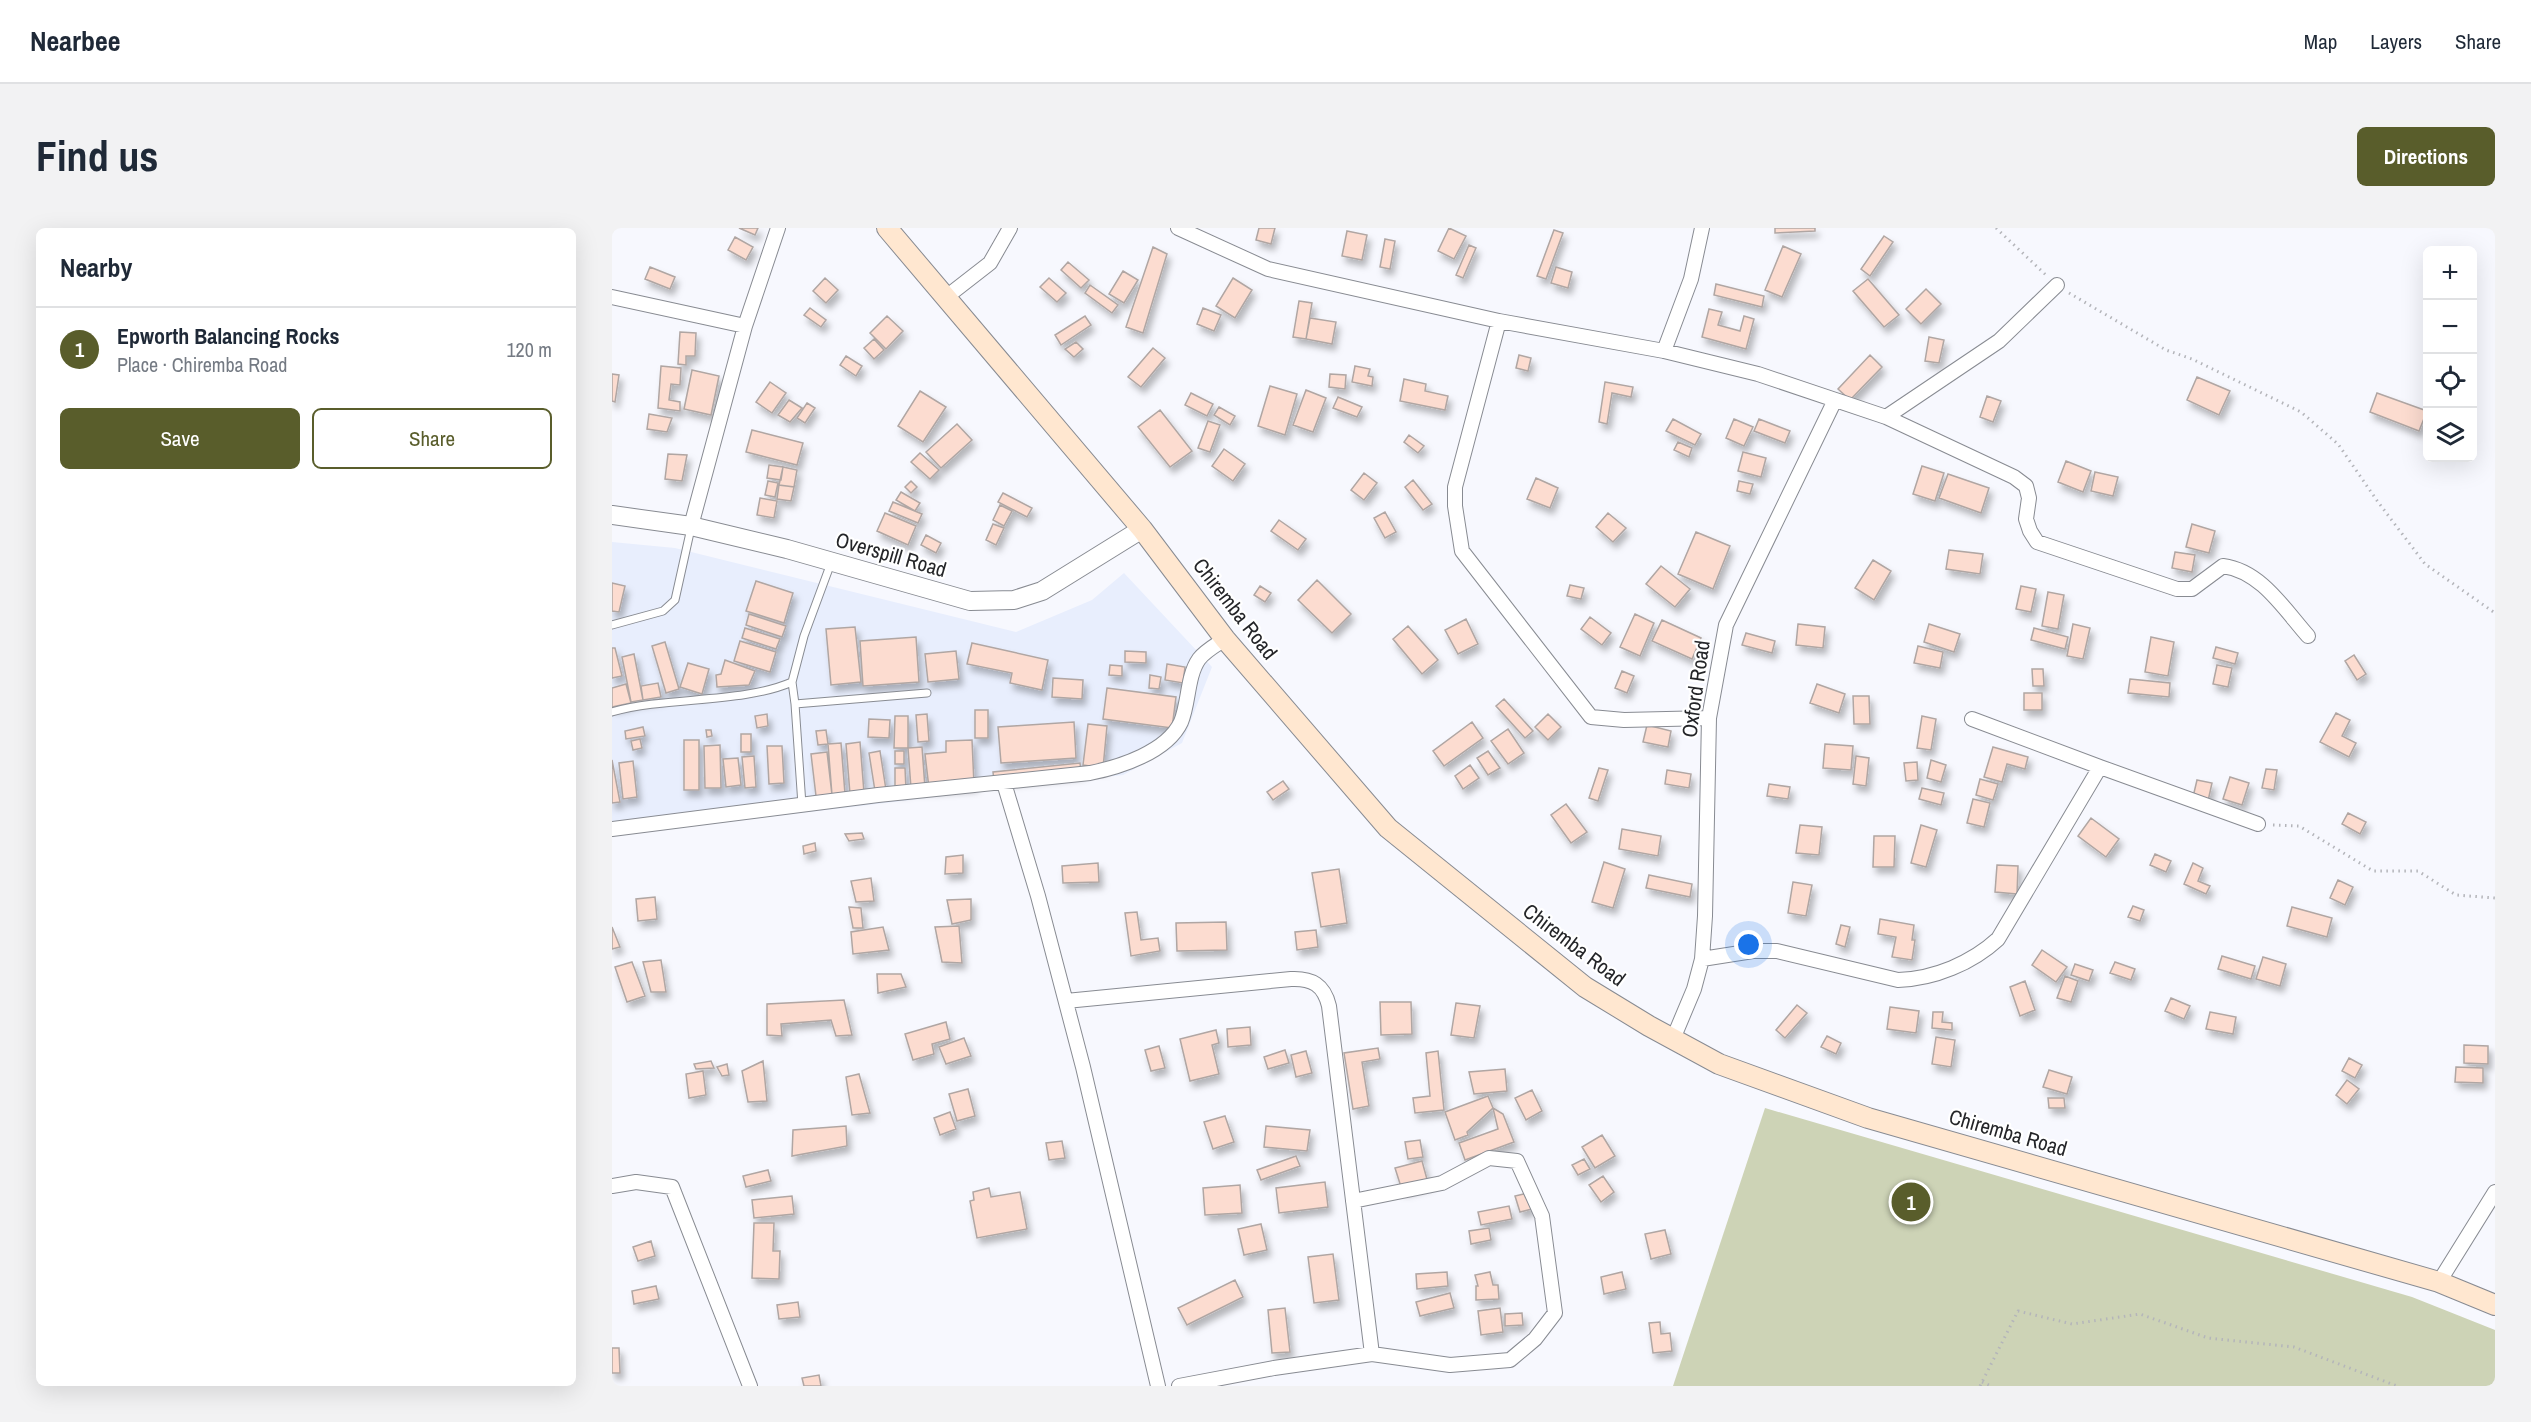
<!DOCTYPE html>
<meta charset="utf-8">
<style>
body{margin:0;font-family:"Archivo Narrow",sans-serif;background:#f2f2f3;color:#1f2937}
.controls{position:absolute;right:18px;top:18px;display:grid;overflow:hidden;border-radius:9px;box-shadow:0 6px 24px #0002}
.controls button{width:54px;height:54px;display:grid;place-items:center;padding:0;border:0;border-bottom:2px solid #e0e1e3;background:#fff;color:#1f2937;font:30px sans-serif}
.you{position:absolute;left:1137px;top:717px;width:21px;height:21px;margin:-15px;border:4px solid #fff;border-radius:50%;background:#1a73e8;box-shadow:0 0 0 9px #1a73e833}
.badge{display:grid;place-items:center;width:39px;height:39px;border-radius:50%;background:#595d2b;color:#fff;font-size:20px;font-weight:700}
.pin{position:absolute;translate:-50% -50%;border:3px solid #fff;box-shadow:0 2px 6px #0006}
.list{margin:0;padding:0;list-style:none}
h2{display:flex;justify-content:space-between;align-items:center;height:78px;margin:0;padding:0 24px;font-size:26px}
h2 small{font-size:20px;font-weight:400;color:#747a83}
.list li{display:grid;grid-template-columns:39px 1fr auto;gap:18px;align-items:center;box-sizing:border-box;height:84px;padding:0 24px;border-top:2px solid #e0e1e3}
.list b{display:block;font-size:22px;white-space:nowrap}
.list p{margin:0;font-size:20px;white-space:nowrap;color:#747a83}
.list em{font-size:20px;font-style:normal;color:#747a83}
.actions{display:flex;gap:12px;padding:18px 24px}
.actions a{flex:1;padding:14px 0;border:2px solid #595d2b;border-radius:9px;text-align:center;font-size:21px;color:#595d2b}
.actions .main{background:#595d2b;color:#fff}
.icon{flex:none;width:33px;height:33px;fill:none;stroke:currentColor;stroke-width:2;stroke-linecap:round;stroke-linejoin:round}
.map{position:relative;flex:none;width:1883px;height:1158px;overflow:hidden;border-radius:9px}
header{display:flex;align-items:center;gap:36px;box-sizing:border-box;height:84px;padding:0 30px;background:#fff;border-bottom:2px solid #e0e1e3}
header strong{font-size:28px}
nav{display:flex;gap:33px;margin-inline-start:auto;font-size:21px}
.intro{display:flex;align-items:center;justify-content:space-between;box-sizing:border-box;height:144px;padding:0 36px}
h1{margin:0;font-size:42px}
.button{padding:15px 27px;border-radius:9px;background:#595d2b;color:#fff;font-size:21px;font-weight:700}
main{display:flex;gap:36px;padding:0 36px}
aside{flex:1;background:#fff;border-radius:9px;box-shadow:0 6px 24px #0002}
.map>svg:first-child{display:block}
.built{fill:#e8eefd}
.green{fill:#cdd3b6}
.building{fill:#fcdcd0;stroke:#b0a6a3;stroke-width:1.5;filter:url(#shadow)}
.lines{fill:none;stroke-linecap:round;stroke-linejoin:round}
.service-casing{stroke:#888b92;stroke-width:9}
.minor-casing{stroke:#888b92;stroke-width:16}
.tertiary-casing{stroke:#888b92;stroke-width:20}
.secondary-casing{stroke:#888b92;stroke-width:22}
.path{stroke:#b4b5ba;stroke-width:3;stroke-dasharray:1.5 4.5;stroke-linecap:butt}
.service{stroke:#fff;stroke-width:7}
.minor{stroke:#fff;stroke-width:14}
.tertiary{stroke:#fff;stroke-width:18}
.secondary{stroke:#ffe7d0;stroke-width:20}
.labels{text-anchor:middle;stroke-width:4.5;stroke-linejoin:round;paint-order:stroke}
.street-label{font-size:21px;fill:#242528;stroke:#fff}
</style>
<header>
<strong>Nearbee</strong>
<nav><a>Map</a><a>Layers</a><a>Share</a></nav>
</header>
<div class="intro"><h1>Find us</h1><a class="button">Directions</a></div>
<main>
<aside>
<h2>Nearby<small></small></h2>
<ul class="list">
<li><span class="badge">1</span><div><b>Epworth Balancing Rocks</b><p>Place · Chiremba Road</p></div><em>120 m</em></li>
</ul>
<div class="actions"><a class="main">Save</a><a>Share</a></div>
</aside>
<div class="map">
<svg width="1883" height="1158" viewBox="0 0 1883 1158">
<defs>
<filter id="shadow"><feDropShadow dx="3.5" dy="6" stdDeviation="3" flood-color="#0004"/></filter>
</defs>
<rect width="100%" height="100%" fill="#f7f8fe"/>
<path class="built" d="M0,314L63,320L404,404L480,372L512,345L600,439L570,515L511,547L0,607Z"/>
<path class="green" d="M1153,880L1800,1069L1883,1102V1158H1061Z"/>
<path class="building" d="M127,0H146L143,7Z
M647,0H663L659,16L644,12Z
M837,0L854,8L842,31L826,23Z
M1163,0H1203V3L1163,5Z
M942,2L951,5L934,51L925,48Z
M735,3L755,7L750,32L730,28Z
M1272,8L1281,14L1258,48L1249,41Z
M123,9L141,19L134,32L116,22Z
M773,11L783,13L778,41L768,39Z
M857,17L864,20L851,50L844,47Z
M1171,18L1189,26L1170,69L1153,62Z
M541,19L555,26L531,105L514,99Z
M456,34L477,52L469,60L449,42Z
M38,39L63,49L58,61L33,51Z
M944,39L960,44L956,60L939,55Z
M511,43L526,52L512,75L497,66Z
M213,50L226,62L214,75L201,63Z
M437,50L454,65L445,74L428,59Z
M621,50L640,62L623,90L604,78Z
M1256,51L1287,87L1272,99L1241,63Z
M1104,56L1152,68L1150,79L1102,67Z
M478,57L506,77L500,85L473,65Z
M1314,61L1329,76L1309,96L1294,81Z
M687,73L700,75L694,111L681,109Z
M198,80L214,92L209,99L192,87Z
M591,80L609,87L602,103L585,96Z
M1097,81L1110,84L1106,97L1128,103L1132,88L1142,91L1134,121L1090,109Z
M275,88L291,103L274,121L258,105Z
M473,88L479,97L449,117L443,107Z
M698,90L724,94L720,116L694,111Z
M68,104L84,105L83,128H74V137L66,136Z
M1317,109L1332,112L1327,135L1313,133Z
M262,111L272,122L262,131L252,120Z
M464,114L471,121L462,129L453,121Z
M541,120L553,130L529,159L516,149Z
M907,127L919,130L916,143L904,140Z
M1258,127L1270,139L1238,172L1226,161Z
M234,128L250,138L244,148L228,137Z
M49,138L69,140L68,157L59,156L57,172L68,174V183L46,180Z
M743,138L758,141L756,148L761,149L760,158L740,154Z
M80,142L107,148L99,187L72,181Z
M0,146L7,147L3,174L0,173Z
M718,146L734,147L733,161L717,159Z
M1585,149L1618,163L1607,187L1575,172Z
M792,151L814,156L813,163L836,168L833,182L788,173Z
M158,154L174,165L160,185L144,174Z
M993,154L1021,159L1019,169L1000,165L995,196L987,194Z
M658,158L685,166L673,207L646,198Z
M694,162L714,170L701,204L681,197Z
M308,163L334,179L311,214L286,198Z
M579,165L601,176L595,188L573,177Z
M1765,165L1815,183L1807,203L1758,184Z
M1375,168L1389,173L1381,194L1368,189Z
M726,169L750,179L745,189L721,180Z
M177,172L190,180L178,194L166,187Z
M195,175L203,180L193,195L185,190Z
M607,179L623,188L618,197L602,187Z
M548,182L580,223L558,239L526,199Z
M37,186L60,190L55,204L35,201Z
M1061,191L1089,206L1083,217L1054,203Z
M1122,191L1141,199L1132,218L1114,210Z
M1147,191L1178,203L1173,215L1142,203Z
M596,193L608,197L598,224L586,220Z
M345,196L360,212L329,240L314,224Z
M140,202L191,215L185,237L134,224Z
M797,207L812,218L806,225L792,214Z
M1066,214L1080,220L1077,229L1062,222Z
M612,221L633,236L621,253L600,238Z
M1131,224L1154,230L1149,249L1126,243Z
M308,225L327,242L318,251L299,234Z
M56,226L75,227L70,253L53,251Z
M1454,233L1479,243L1471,264L1446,254Z
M157,237L171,239L169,252L155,250Z
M1310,238L1332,245L1323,273L1301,266Z
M171,239L185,242L182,259L167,257Z
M1483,244L1506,249L1501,268L1479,263Z
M752,245L765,255L752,272L739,262Z
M1336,246L1377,260L1369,285L1327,270Z
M924,250L946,260L938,280L915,271Z
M801,252L820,276L811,282L793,259Z
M156,253L166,255L163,269L153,267Z
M299,253L305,259L299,265L293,259Z
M1127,253L1141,256L1138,266L1125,263Z
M167,257L182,259L179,273L165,271Z
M289,264L308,275L303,283L284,272Z
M391,265L420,280L415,289L386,274Z
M148,270L165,273L162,290L145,287Z
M281,274L310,286L306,295L277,283Z
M388,277L400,283L392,298L381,292Z
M773,284L784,304L773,310L762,290Z
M273,285L304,298L296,317L265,303Z
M996,285L1014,300L1001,314L984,299Z
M667,292L694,311L686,322L659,303Z
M381,296L392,300L384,317L374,312Z
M1580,296L1603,303L1597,325L1574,319Z
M1084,304L1118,318L1101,361L1066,346Z
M314,307L329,315L324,325L309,317Z
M1337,322L1371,326L1368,346L1334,341Z
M1563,324L1583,327L1580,344L1560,340Z
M1261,332L1279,343L1262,372L1243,360Z
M1049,338L1078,361L1063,379L1034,356Z
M705,352L739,386L720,405L686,372Z
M144,353L181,365L172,395L134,383Z
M0,355L13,358L7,384L0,383Z
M958,357L972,360L969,371L955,368Z
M648,358L659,365L653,374L642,367Z
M1409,358L1424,361L1419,384L1404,381Z
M1436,364L1452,367L1446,401L1430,398Z
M137,386L174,398L170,409L134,397Z
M1023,386L1042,395L1028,428L1008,419Z
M978,389L999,405L990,417L969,401Z
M854,391L866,416L846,426L833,402Z
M1050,392L1089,410L1080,431L1040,413Z
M1186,396L1213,399L1211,420L1184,417Z
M1317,396L1348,406L1342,424L1312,414Z
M1461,396L1478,400L1471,431L1455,428Z
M796,398L826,432L810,446L781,411Z
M243,399L249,454L219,457L214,401Z
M133,400L168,411L164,421L130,410Z
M1422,400L1456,409L1453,421L1419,412Z
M1134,405L1163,413L1160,425L1130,417Z
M304,409L307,454L251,458L248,413Z
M1539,409L1562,414L1556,448L1533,444Z
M128,413L164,424L158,444L122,433Z
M53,414L67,461L54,465L40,418Z
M360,415L436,432L430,462L398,455L400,445L355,436Z
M1306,418L1331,424L1328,440L1302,435Z
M1604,419L1626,425L1623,436L1601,430Z
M0,420H3L10,448L0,450Z
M344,423L347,451L316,454L313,426Z
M513,423L534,424V435L513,434Z
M22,426L31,472L19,474L10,429Z
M1742,427L1754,446L1745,452L1733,433Z
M113,432L143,443L137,457L105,459L104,447L109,446Z
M76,435L97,441L90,466L68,459Z
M555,436L573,439L571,455L553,452Z
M498,437L510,438V448L497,447Z
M1605,437L1620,440L1616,459L1601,456Z
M1420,441H1431L1432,458H1421Z
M1010,443L1022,448L1015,465L1003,460Z
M538,447L549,449L547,461L537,460Z
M441,450L471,452L470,471L440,469Z
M1518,451L1558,455L1557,469L1516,465Z
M46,455L49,469L31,472L29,458Z
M14,456L19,475L0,479V460Z
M1205,456L1233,466L1227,485L1198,475Z
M495,460L564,469L560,500L491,491Z
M1412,465H1430V482H1412Z
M1241,468H1257L1258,496H1242Z
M892,471L921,503L913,510L884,478Z
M363,482H376V510H363Z
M1724,485L1738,492L1730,508L1744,515L1737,529L1708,514Z
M155,486L156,498L145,500L143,488Z
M315,486L317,513L306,514L304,487Z
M936,486L949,499L936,512L923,499Z
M283,488H296V520H282Z
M1310,488L1324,491L1319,522L1305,520Z
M257,491L278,492L277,510L256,509Z
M462,494L464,530L389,535L386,499Z
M860,494L871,510L832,538L821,523Z
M476,496L495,498L491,540L471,537Z
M1035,497L1059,503L1056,519L1031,514Z
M31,499L33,508L14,511L13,503Z
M896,501L912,525L896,536L879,513Z
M94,502H99L100,508L95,509Z
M214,502L216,516L206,517L204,503Z
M129,506H139V524H129Z
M28,511L30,520L21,522L19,513Z
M72,512H87V562H72Z
M360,512L362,557L317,560L313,526L334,524V513Z
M248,514L252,565L238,566L234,516Z
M229,515L233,566L220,567L216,516Z
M1213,516L1241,518L1239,542L1211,540Z
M108,517L109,560H93L92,518Z
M155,518H170L172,555L157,556Z
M310,519L313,560H299L296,520Z
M1381,519L1416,529L1413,541L1395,536L1390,554L1372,549Z
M268,523L274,562L263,563L257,525Z
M283,523H292V536H283Z
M876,523L888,540L876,547L865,530Z
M215,524L220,567L204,568L199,526Z
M142,528L144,559L133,560L130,529Z
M1244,528L1257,530L1254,558L1241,556Z
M126,530L129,557L114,559L111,531Z
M0,532L8,574L0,575Z
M1319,532L1334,537L1329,554L1315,550Z
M21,533L25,569L11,571L7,535Z
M1305,534L1306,552L1294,553L1292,535Z
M468,535L469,544L382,553L381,544Z
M858,537L867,550L851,561L843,548Z
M283,540H293L294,562H283Z
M987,540L996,542L986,573L977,570Z
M1654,541L1665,542L1662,562L1650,560Z
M1055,542L1079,546L1077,560L1053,556Z
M1618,549L1637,555L1630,577L1611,571Z
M1368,551L1386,556L1381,572L1364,567Z
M1585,552L1600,555L1596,573L1581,569Z
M671,553L677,561L661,572L655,564Z
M1157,556L1178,559L1176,571L1155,568Z
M1310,560L1332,565L1329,577L1307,571Z
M1361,571L1378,575L1372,599L1355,595Z
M954,576L975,604L959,615L939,587Z
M1736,585L1754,594L1748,606L1730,596Z
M1479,590L1507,611L1494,629L1466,608Z
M1188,597L1210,599L1207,627L1184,625Z
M1309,597L1325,602L1314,639L1299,635Z
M1010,601L1049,608L1046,628L1007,621Z
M250,605L252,611L237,613L233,606Z
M1262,608H1283L1282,639H1261Z
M203,615L204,623L192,626L191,618Z
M1543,626L1559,633L1554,644L1538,637Z
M351,627V645L333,646L334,629Z
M992,634L1013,641L1001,680L980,674Z
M486,635L487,654L451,655L450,638Z
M1581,635L1591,640L1586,653L1598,658L1594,666L1572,656Z
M1385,637L1406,638L1405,666L1383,664Z
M727,641L735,695L709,699L700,645Z
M1037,647L1080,656L1078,669L1034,660Z
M259,650L262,673L244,674L239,653Z
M1726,652L1741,659L1733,677L1718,670Z
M1181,654L1200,657L1194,688L1176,685Z
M43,669L45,691L26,693L24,671Z
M359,671V692L340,696L335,672Z
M1521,678L1532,682L1528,693L1516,689Z
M237,679L249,680L251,700H241Z
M1680,679L1720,690L1715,709L1675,698Z
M525,684L529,712L546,710L548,723L519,728L513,685Z
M1268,691L1302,697L1300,712H1303L1300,732L1280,729L1284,709L1266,706Z
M614,694L615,722L565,723L564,695Z
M1229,697L1238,699L1233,719L1224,716Z
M347,698L350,735L330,734L323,699Z
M0,699L8,719L0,721Z
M271,699L277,722L241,726L239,704Z
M704,702L706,719L685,722L683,704Z
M1430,722L1455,739L1444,754L1420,737Z
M1610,728L1643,738L1639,751L1606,741Z
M1651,729L1674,736L1668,758L1644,751Z
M49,732L54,764H39L31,734Z
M20,734L33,768L15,774L3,739Z
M1503,734L1523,741L1519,752L1498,745Z
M1463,736L1481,742L1477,753L1459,747Z
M265,746H289L294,759L266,765Z
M1453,748L1466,753L1459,774L1445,770Z
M1413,753L1423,782L1408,788L1398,759Z
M1559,770L1578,778L1572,791L1553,783Z
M232,772L240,807L224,808L219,792L169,796L170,808L155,807V776Z
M768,774H799L800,806L769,807Z
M844,775L868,778L862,810L839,807Z
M1185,777L1195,785L1173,810L1164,802Z
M1278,779L1307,783L1304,805L1275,801Z
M1321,784H1331L1330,794L1340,795V802L1320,800Z
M1598,784L1624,789L1621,806L1594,801Z
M334,794L338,811L320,816L322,826L301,832L293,806Z
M638,799L639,817L616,819L615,801Z
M604,802L607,815L600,817L607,846L578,853L568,811Z
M1215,808L1229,815L1224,826L1209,819Z
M1324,809L1343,812L1339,839L1320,836Z
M352,810L359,828L334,836L327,819Z
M1852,817L1876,818V836L1852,835Z
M547,818L553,840L539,843L533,822Z
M766,820L768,831L750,834L757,878L741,881L732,825Z
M673,822L677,835L656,841L652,829Z
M694,823L700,845L684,849L679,827Z
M826,823L832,882L803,885L801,870L818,868L814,825Z
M1737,830L1750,837L1743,850L1730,843Z
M99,833L102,840L84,841L82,836Z
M151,833L155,873L136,874L130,843Z
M115,836L117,847L110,848L105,839Z
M1844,839L1871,840V855L1843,854Z
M893,841L895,863L862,866L857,844Z
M1437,842L1460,849L1455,866L1431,859Z
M91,843L94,867L77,870L74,846Z
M247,846L258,885L240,887L234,849Z
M1735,852L1747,861L1735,876L1724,867Z
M356,861L363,888L345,893L337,866Z
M920,862L930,883L914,892L903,870Z
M876,868L881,880L855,904L856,907L843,912L833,884Z
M1436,870H1452L1453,880H1437Z
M881,880L891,886L902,914L853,932L847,915L886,901Z
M338,884L344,901L328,907L322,890Z
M613,888L622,914L601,921L592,894Z
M234,898L235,918L180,928L181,902Z
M654,898L698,902L695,923L652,919Z
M990,907L1003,928L983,940L970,919Z
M808,912L811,929L796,931L793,914Z
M450,913L453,930L437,932L434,915Z
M684,928L688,938L649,952L645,942Z
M972,931L978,941L966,947L960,937Z
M810,933L816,955L790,962L783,940Z
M156,942L159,953L134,959L131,948Z
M991,948L1002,964L989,974L977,957Z
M713,954L716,979L667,985L664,960Z
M628,957L630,985L593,987L591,960Z
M377,960L379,969L408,964L415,1001L365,1010L358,973L362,972L361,964Z
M916,965L920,981L908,984L903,968Z
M180,968L182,986L142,990L140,972Z
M897,978L900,991L869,997L866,984Z
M142,995H162L161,1023H168L167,1051L140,1050Z
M649,996L655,1022L632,1027L626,1001Z
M877,1000L879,1012L859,1016L857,1003Z
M1053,1002L1059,1026L1039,1031L1033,1006Z
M39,1013L43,1028L26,1033L21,1019Z
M721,1026L727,1072L702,1075L696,1029Z
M835,1044L836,1058L805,1061L804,1046Z
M878,1044L881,1057H886L887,1071L864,1072V1058H866L863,1047Z
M1010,1044L1014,1061L992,1066L989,1049Z
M623,1052L631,1069L575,1097L566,1080Z
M44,1058L47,1071L22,1076L20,1063Z
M838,1065L842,1080L808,1088L804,1074Z
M186,1074L188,1089L167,1091L165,1077Z
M673,1080L678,1124L660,1125L656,1082Z
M888,1080L891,1104L869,1107L866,1083Z
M910,1085L911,1097L893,1098V1086Z
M1048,1094L1049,1106L1058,1105L1060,1123L1041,1125L1037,1095Z
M0,1120H7L8,1145H0Z
M207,1147L209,1158H192L190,1150Z"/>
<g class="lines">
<defs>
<path id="service" d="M0,397L51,383L63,372L79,300
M183,476L315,465
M0,484C56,468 129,476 180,454
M190,577L183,476L180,454L192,408L219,335"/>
<path id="minor" d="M566,0L656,41L887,93L1052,123L1146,146L1274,189L1387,113L1445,57
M0,69L133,98
M333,70L378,35L398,0
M887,93L843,259V278L850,323L979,489L1012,492L1097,490
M1052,123L1079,51L1090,0
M1274,189L1402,249L1414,258L1417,270L1414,291L1418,303L1425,314L1565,361H1580L1611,338C1649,343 1672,381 1696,408
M79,298L133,98L166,0
M1360,491L1488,539
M392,555L426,668L471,839L546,1158
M0,601L266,567L478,545C508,539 555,524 569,494C577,475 575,448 587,431C593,423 604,417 613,411
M1090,731L1141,723H1165L1286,752C1322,751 1360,735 1386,711L1488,539L1646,596
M454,773L679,751C700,750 712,757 717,778L760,1126
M1061,811L1082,761L1090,731L1093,688L1097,490L1114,397L1223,172
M0,958L24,954L60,959L138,1158
M1827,1054L1883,964
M567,1158L662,1140L760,1126L838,1137L898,1132L923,1111L943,1085L930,988L905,933L877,930L830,955L741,973"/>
<path id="tertiary" d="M0,287L79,298L175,321L358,373L402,372L430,363L530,301"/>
<path id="secondary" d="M275,0L530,301L613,411L776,600L973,759L1037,798L1107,836L1256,890L1827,1054L1883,1077"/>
</defs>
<use href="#service" class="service-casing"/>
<use href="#minor" class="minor-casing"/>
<use href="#tertiary" class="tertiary-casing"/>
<use href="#secondary" class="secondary-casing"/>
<path class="path" d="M1384,0L1435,48
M1457,65L1554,122L1580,131L1689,184L1726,216L1766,274L1813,336L1883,385
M1661,597L1687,598L1761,643H1806L1844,667L1883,670
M1370,1154L1379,1158
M1368,1158L1406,1083L1460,1096L1528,1086L1596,1110L1682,1119L1785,1158"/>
<use href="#service" class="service"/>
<use href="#minor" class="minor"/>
<use href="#tertiary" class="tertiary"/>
<use href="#secondary" class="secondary"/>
</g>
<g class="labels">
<g class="street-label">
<text transform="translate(279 327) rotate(16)" y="7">Overspill Road</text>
<text transform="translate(623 381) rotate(52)" y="7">Chiremba Road</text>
<text transform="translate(1084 461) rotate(-82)" y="7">Oxford Road</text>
<text transform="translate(962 717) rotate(37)" y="7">Chiremba Road</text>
<text transform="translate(1396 905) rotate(16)" y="7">Chiremba Road</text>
</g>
</g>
</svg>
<div class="controls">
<button>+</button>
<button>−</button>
<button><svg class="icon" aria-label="locate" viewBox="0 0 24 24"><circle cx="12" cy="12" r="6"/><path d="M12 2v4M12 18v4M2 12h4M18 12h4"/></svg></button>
<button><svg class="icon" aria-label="layers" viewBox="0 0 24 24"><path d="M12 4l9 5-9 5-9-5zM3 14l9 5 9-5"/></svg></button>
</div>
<div class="you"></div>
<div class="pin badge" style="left:1299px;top:974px">1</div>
</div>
</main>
